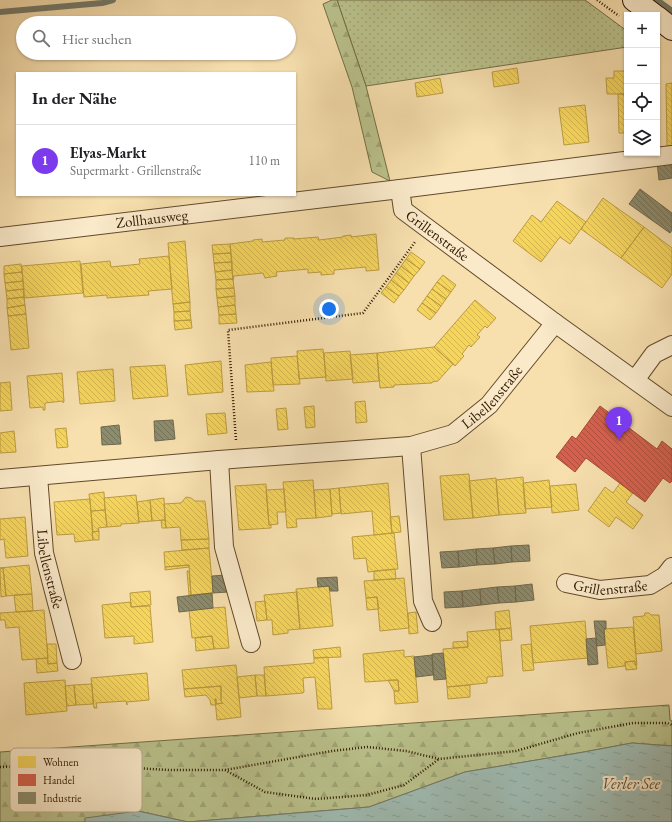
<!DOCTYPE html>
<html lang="de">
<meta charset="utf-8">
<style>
body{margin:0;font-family:"EB Garamond",serif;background:#f6f6f6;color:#202124}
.controls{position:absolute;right:12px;top:12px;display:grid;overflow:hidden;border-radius:0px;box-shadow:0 1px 3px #0004}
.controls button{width:36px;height:36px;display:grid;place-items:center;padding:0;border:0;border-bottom:1px solid #e0e0e0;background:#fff;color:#202124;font:20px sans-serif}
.you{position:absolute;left:329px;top:309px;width:14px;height:14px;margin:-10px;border:3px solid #fff;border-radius:50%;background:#1a73e8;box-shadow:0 0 0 6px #1a73e833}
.badge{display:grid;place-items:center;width:26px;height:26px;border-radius:50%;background:#7c3aed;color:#fff;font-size:13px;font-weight:700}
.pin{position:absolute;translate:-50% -33px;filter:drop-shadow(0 1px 2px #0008)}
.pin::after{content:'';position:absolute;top:21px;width:14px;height:12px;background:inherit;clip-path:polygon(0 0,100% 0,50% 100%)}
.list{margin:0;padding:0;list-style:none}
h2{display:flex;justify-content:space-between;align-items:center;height:52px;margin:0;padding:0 16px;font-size:17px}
h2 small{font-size:13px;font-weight:400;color:#757577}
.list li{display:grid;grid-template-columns:26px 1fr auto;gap:12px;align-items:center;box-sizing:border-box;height:72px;padding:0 16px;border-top:1px solid #e0e0e0}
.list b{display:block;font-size:15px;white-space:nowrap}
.list p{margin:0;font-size:13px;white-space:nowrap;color:#757577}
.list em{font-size:13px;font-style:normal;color:#757577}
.icon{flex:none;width:22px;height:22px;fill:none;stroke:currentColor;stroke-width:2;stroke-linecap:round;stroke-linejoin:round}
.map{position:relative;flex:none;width:672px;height:822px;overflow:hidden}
.search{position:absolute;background:#fff;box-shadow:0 1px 3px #0004;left:16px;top:16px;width:280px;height:44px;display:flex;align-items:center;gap:10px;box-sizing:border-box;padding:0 14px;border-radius:22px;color:#757577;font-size:15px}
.panel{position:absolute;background:#fff;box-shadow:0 1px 3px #0004;left:16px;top:72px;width:280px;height:124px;border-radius:0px}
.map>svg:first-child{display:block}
.grass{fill:url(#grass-dots);stroke:#756d46}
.forest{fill:url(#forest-firs);stroke:#756d46}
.water{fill:url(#water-ripples);stroke:#737a6b}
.homes{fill:url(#homes-back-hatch);stroke:#bb9c40}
.shops{fill:url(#shops-back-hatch);stroke:#a44a36}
.industry{fill:url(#industry-back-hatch);stroke:#70694d}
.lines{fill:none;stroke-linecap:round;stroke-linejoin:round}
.stream{stroke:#737a6b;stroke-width:6}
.minor-casing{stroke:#624a2c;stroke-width:20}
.secondary-casing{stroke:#301800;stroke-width:24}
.path{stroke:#301800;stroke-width:2.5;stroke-dasharray:1 2;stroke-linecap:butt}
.minor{stroke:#faeaca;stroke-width:18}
.secondary{stroke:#faeaca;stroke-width:22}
.labels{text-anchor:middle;stroke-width:4;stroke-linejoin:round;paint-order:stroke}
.street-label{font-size:15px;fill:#301800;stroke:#faeaca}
.water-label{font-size:16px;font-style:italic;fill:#57513e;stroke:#faeaca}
.key{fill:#faeaca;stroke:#bdab8d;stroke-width:1}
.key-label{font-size:11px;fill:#301800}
</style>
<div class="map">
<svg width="672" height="822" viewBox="0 0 672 822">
<defs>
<pattern id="grass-dots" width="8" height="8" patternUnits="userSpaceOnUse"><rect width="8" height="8" fill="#bac28c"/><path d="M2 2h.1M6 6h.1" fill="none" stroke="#a0a677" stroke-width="1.8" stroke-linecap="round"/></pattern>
<pattern id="forest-firs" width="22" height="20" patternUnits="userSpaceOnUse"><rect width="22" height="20" fill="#bac28c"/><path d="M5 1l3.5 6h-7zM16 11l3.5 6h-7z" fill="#a0a677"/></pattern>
<pattern id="water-ripples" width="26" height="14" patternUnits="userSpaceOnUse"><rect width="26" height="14" fill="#9fbbb2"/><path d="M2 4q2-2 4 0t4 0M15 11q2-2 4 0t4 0" fill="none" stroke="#89a097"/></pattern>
<pattern id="homes-back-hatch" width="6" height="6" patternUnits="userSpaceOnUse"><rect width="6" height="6" fill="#f6d55c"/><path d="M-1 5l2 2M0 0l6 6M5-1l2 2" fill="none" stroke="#d3b64e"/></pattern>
<pattern id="shops-back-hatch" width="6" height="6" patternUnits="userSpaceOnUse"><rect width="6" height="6" fill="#d6604d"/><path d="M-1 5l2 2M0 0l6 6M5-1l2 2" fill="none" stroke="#ae4e3e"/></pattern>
<pattern id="industry-back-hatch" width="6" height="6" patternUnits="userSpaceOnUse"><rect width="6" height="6" fill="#8c8c6e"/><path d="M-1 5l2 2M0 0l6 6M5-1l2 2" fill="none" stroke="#737158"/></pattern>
</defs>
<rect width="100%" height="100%" fill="#f7dfae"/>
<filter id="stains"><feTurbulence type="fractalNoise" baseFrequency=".005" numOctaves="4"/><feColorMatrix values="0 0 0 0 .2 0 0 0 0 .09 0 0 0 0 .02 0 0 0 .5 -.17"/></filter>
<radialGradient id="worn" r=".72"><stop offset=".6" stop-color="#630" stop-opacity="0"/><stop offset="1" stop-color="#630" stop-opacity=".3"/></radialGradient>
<path class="grass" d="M337,0H585L627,31V47L366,86Z"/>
<path class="forest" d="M332,0H337L366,86L390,181L372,172L352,87L323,4Z
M669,705L670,720L672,721V746L632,743L584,752L465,772L369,807L188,822L138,811L85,819V822H0V752Z"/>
<path class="water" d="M632,743L672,746V822H85V818L138,811L188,822L369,807L465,772L584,752Z"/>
<path class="homes" d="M517,68L519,83L494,87L492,72Z
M614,71H627V94H607L606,78H614Z
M440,78L443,93L417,97L415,83Z
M672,83V146H667L666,84Z
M618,94H627V133H619Z
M585,105L589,142L564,145L559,108Z
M603,198L644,227L621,258L581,229Z
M557,201L586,222L570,244L560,237L541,262L513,241L532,215L541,222Z
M644,227L672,248V274L662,288L621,258Z
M376,234L379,270L366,271V267L334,270V274L321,275V272L308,273V269L276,272L277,276L265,278L263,273L234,276L233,280L230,244L253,241V240L262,239V242L285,240V238H294V239L318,237L319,240L343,237V236L351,235V237Z
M185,241L190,302L173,304L168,243Z
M230,244L231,253L213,254L212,245Z
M411,252L425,262L420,269L406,259Z
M231,253L232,262L214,263L213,254Z
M169,256L172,289L148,291L149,295L107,298V295L84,297L81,264L110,261L111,267L140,264L139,259Z
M406,259L420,269L414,276L401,266Z
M80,261L83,293L24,298L22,266Z
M232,262V270L215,272L214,263Z
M21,264L22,272L4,274V266Z
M401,266L414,276L409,283L396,273Z
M232,270L233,279L216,280L215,272Z
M22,272L23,281L5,283L4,274Z
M396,273L409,283L404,290L391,280Z
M443,275L456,285L451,292L437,282Z
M233,279L234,288L216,289V280Z
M391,280L404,290L399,296L386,287Z
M23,281L24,289L6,291L5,283Z
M437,282L451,292L446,299L432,289Z
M386,287L399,296L394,303L381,293Z
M234,288L235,296L217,298L216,289Z
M24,289V297L7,299L6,291Z
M432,289L446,299L441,306L427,296Z
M235,296V305L218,307L217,298Z
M427,296L441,306L436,313L422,303Z
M24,297L25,305L7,308V299Z
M475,300L496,318L487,328L485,326L477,335L480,337L471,347L469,345L462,354L464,356L455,366L434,347Z
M190,302V311L174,312L173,304Z
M422,303L436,313L430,320L417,310Z
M25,305L26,314L8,316L7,308Z
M235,305L236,314L219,315L218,307Z
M190,311L191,320L174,321V312Z
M26,314L29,348L11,350L8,316Z
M236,314L237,323L219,324V315Z
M191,320L192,328L175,330L174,321Z
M434,347L453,364L438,381L432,382V383L394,385V387L380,388L377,353Z
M323,349L326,377L299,379L297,351Z
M350,351L353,379L326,381L324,353Z
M377,353L379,381L353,383L350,355Z
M297,356L300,384L273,385L271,358Z
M221,361L223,392L188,395L185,365Z
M271,362L274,391L247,392L245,365Z
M165,365L168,396L133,399L130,367Z
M113,369L115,401L80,404L77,372Z
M62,373L64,402L63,403V401L45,403V410H43V407L30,408L27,376Z
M10,382L12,410L0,411V383Z
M365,401L367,422L356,423L355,402Z
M314,406L315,427L306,428L304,407Z
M286,408L288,429L278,430L276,409Z
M225,413L227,433L208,435L206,414Z
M66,428L68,447L57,448L55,429Z
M14,431L16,452L0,453V433Z
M469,474L473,518L444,520L440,476Z
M523,477L526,513L499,515L496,480Z
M496,478L499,515L473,518L469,481Z
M313,480L316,518L296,519L297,527L287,528L283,482Z
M549,480L552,507L525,509L523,483Z
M388,483L392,533L374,535L372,511L341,514L339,488Z
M620,483L633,493L626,502L643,515L633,529L616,517L609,527L588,511L605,487L613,493Z
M266,484L269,525H271V528L239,530L235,486Z
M576,484L579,510L552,513L550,486Z
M339,488L341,513L332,514L330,489Z
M284,489L286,512H277L278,524L269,525L266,490Z
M330,489L332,516L316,518L314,490Z
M104,492L105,510L91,511L89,494Z
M136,495L139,523L121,524V526L107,527L104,498Z
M186,497L191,498L195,501H205L209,539L181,540L180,527L166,528L164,504L181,503Z
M164,498L165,520L152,521L150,500Z
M90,499L93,540L75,542L74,534L57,535L54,502Z
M150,500L152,521L139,522L137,502Z
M105,510L107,527L98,528L99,531L93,532L91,511Z
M399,516L401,532L392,533L390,517Z
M25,517L28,556L6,558L4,539L0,540V519Z
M161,520H165L166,528H162Z
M99,531V540H93L92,532Z
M394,533L398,569L368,572L366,558L354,559L352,537Z
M209,539V548L182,550L181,540Z
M209,548L213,593L191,595L189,565L165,567L164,552Z
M29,565L32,594L6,596L3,568H0Z
M189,565V567L165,570V567Z
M3,568L6,596L1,597L0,569Z
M395,569L396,579L374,580V571Z
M187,571H189L191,595H189Z
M404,578L409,628L380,631L377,597L366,598L364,581Z
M329,586L333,626L300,629L296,589Z
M150,591L151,605L131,607L130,593Z
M297,592L300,629L288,630V633L273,635L272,620H267L264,595Z
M32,594L33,611L16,612L14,595Z
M377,597L379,609L367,610L366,598Z
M265,601L267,620L257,621L255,602Z
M131,602V607L150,606L153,642L134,644V636L105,638L102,605Z
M225,607L229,648L214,649L212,636L192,638L189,610Z
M44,610L48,658L22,660L19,627L6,628L5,620H0V613Z
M509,610L511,628L496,630L495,612Z
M416,612L418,633L409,634L408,613Z
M645,613H649L651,615H659L662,651L636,654L633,617L644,616Z
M585,621L588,658L533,663L530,626Z
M633,627L637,665H635V661L625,662V666L608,668L604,629Z
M511,628L512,640L500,641L499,629Z
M499,629L503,676L487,677V683L447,687L443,649L468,647L467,632Z
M212,636L214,649L196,651L195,638Z
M467,641L468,647L453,648V642Z
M47,644H56L57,663L48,664Z
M531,644L534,670L523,671L521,645Z
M340,647L341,657L314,658L313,650Z
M404,650V657L414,656L418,702L395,704L394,691H399L398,680L365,682L363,654Z
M328,657L332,709H318L315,677L303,678L304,692L303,693L266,696L264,667L314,663V658Z
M47,658L48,664L57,663L58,671L37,673L36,659Z
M635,661L637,669L626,670L625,662Z
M236,665L241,717L217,720L215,699H216V704L223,703L221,701V686L184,689L182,670Z
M147,673L149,700L127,702V705L126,701L96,703L97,708H94L91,678Z
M255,675H264L266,696H257Z
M255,675L257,696L239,698L237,677Z
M65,680L67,711L26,715L24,683Z
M388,680H398L399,691H394Z
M92,684L93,704L76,705L74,685Z
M74,685L76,705L67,706L65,686Z
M470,685V697L448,699L447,687Z
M221,686V701L223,703L216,704V699H215L216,705H211L210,700L206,695L185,697L184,689Z"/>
<path class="shops" d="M600,406L657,449L662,441L672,449V481L670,483L663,478L645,502L586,458L575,472L556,457L572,436L576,439Z"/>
<path class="industry" d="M672,161V178L659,180L657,162Z
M640,189L672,213V230L670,233L629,204Z
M173,420L175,439L155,441L154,421Z
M119,425L121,444L102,445L101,427Z
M529,545L530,561L512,562L511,546Z
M511,546L512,562L495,564L493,548Z
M493,548L495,564L477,565L476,549Z
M476,549L477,565L459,567L458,551Z
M458,551L459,567L442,568L440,552Z
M226,575L228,592L213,593L212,576Z
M337,577L338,591H330L329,586L318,587L317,578Z
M532,584L534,600L516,602L515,586Z
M515,586L516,602L499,603L497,587Z
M497,587L499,603L481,605L480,589Z
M480,589L481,605L463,607L462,591Z
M462,591L463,607L445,608L444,592Z
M212,593L213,608L179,612L177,597Z
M594,621H606V629H604L605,645L597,646Z
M596,638L598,664L588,665L586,639Z
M443,653L446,679L434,680L432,654Z
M432,655L433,675L416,677L414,657Z"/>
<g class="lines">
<path class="stream" d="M657,0L672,11
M0,12L102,3L113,0"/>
<defs>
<g id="minor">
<path id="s1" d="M400,189L403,210L555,323L672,407"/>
<path id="s2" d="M0,237L400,189L672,155"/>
<path d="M635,380L654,354L672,345"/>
<path d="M411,446L423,601L432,622"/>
<path d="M219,460L224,547L251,643"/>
<path id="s3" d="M38,476L44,553L72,660"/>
<path id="s4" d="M0,479L219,460L411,446L453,434L489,405L555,323"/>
<path id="s5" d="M566,583L600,590L650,585L665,576L672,567"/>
</g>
<path id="secondary" d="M634,0L654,15
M657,17L672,29"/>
</defs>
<use href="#minor" class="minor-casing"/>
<use href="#secondary" class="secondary-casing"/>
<path class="path" d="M597,0L619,16
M236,440L228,330L363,313L415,242
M0,767L82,765L169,770H225L332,751L367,747L406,751L439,759L516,751L578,733L633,723H667L672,725
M225,770L265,792L316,799L367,795L404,785L439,759"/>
<use href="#minor" class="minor"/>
<use href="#secondary" class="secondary"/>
</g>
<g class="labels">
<g class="street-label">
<text dy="5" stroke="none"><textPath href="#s2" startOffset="153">Zollhausweg</textPath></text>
<text dy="5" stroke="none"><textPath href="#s1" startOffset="64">Grillenstraße</textPath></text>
<text dy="5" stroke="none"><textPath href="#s4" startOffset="510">Libellenstraße</textPath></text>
<text dy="5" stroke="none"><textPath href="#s3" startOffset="94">Libellenstraße</textPath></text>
<text dy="5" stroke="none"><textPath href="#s5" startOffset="45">Grillenstraße</textPath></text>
</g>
<g class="water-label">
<text x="631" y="789">Verler See</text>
</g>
</g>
<rect x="10" y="748" width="132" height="64" rx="6" class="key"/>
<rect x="18" y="756" width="18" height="12" fill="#f6d55c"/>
<rect x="18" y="774" width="18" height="12" fill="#d6604d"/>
<rect x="18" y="792" width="18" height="12" fill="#8c8c6e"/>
<g class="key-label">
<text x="43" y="766">Wohnen</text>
<text x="43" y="784">Handel</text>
<text x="43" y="802">Industrie</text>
</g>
<rect width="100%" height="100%" filter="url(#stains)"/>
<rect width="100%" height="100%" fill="url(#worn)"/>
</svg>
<div class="controls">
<button>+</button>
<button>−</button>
<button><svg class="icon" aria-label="locate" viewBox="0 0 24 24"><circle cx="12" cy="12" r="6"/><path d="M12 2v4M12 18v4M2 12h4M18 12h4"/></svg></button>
<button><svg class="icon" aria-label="layers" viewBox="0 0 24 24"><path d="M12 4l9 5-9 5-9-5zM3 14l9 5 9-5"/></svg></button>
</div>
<div class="you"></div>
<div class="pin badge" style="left:619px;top:440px">1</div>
<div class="search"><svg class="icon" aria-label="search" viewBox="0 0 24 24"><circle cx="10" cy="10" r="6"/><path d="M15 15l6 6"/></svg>Hier suchen</div>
<section class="panel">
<h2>In der Nähe<small></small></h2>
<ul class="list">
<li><span class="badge">1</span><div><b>Elyas-Markt</b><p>Supermarkt · Grillenstraße</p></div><em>110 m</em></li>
</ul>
</section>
</div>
